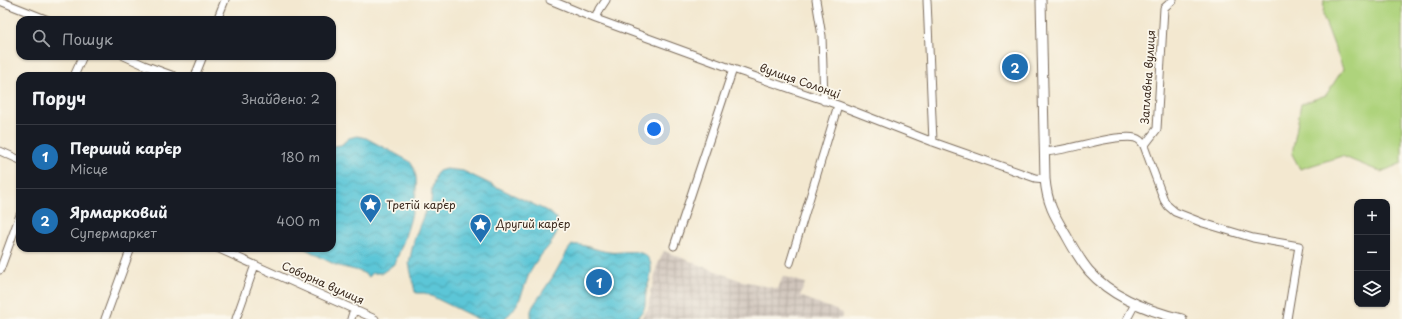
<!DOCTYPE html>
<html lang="uk">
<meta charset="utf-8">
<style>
body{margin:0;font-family:"Playpen Sans",sans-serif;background:#20242c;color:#f1f3f6}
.controls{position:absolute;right:12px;bottom:12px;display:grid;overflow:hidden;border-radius:8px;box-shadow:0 1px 3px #0004}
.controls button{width:36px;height:36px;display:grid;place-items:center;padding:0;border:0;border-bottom:1px solid #363941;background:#171b24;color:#f1f3f6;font:20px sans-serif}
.you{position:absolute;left:654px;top:129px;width:14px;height:14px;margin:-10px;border:3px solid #fff;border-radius:50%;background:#1a73e8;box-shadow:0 0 0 6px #1a73e833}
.badge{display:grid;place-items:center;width:26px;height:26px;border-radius:50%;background:#1f6fb2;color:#fff;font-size:13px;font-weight:700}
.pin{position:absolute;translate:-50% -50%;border:2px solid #fff;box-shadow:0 1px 4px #0006}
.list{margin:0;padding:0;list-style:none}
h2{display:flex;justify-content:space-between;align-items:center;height:52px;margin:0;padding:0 16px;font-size:17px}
h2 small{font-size:13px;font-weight:400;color:#9ea1a6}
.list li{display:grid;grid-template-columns:26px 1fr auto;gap:12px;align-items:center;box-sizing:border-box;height:64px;padding:0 16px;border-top:1px solid #363941}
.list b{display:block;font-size:15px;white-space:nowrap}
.list p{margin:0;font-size:13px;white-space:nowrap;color:#9ea1a6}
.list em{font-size:13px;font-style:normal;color:#9ea1a6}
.icon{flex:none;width:22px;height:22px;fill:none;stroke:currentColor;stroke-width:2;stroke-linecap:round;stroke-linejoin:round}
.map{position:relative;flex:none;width:1402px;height:319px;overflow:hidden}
.search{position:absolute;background:#171b24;box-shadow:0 1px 3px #0004;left:16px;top:16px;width:320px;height:44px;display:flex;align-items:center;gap:10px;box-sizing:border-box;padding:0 14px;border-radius:12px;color:#9ea1a6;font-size:15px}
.panel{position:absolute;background:#171b24;box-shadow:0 1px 3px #0004;left:16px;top:72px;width:320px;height:180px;border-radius:12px}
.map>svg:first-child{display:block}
.industrial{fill:url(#industrial-grid)}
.green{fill:#aed37c;stroke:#747e4d}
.water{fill:url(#water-waves);stroke:#4c787a}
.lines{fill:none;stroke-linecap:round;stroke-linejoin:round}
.minor-casing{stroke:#7b6c5c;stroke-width:9}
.major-casing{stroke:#7b6c5c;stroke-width:11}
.minor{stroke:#fff;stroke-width:7}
.major{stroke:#fff;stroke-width:9}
.labels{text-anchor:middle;stroke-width:3.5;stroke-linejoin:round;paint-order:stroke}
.street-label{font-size:11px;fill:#3b2a1e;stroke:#fbf7ec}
.poi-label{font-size:11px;fill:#3b2a1e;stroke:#fbf7ec;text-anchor:start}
</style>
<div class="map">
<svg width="1402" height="319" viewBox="0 0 1402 319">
<defs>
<pattern id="industrial-grid" width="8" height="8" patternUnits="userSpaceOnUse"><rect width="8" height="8" fill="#cec2b9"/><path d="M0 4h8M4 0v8" fill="none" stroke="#a89e96"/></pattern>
<pattern id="water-waves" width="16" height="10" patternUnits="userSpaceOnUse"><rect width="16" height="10" fill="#5cc6d7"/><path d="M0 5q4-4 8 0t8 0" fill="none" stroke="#4da1ae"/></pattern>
</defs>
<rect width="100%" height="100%" fill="#fbf7ec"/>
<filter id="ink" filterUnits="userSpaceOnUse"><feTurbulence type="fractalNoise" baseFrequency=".025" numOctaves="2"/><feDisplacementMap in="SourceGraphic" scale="8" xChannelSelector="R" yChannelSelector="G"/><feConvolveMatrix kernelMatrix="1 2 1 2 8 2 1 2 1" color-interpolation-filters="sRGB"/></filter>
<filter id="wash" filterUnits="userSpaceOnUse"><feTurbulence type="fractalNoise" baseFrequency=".012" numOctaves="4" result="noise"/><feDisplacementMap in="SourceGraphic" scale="16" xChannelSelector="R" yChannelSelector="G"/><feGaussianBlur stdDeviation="0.9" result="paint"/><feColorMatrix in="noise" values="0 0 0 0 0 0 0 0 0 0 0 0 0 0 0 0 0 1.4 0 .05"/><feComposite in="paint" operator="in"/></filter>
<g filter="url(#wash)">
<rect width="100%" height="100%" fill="#f3e8d0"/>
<path class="industrial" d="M664,251L739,280L778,289L783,276L805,283L800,296L843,313L841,319H640L648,309L649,300L651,295L650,291L653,286L657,266Z"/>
<path class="green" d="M1324,0H1402V163L1381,172L1342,156L1300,169L1292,154L1301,104L1326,95L1343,69L1323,16Z"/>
<path class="water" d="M357,136L366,138L409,161C428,178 405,238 397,258L394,264L389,268L382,273H373L369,277C361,269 346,269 336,265C325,260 315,254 304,248H332V146L341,145L349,138Z
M446,169L463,171L545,210C552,214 558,217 558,226C558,240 542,252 535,263C522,283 525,302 504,319H478L425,293H417L415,292L409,263L414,240L424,214L431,203L432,188L436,174L439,171Z
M572,245C583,243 597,251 609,252C620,254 634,248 645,255C657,264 648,282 646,293C645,298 646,304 644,309C642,312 639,315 637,319H531V311L533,306L554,275L568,250Z"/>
</g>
<g filter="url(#ink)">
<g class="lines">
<defs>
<path id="minor" d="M550,0L596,19L733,69L838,105L933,142L1035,178L1045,179
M816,0L822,36L824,101
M927,0L933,142
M1173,0L1164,8L1157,129L1144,146L1164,200L1168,206L1175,212L1203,223L1253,238L1299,246L1287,319
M0,1L48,20
M596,19L600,9L606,0
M217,20L225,0
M124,56L144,65L174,76
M74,76L83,56
M195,76L203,56
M0,151L20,160
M1045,152C1069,150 1092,141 1116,138C1122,138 1129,136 1135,138C1140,139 1142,142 1144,146
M674,246L733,69
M217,248L375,319
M790,263L838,105
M0,270L20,215
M105,319L131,248
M236,319L255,265
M351,319L354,309
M1127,319L1135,304"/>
<path id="major" d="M1041,0L1045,179C1047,203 1054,215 1066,235C1073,248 1080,260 1089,271C1113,298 1148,311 1182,319"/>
</defs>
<use href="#minor" class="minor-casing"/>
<use href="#major" class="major-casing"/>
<use href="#minor" class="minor"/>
<use href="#major" class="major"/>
</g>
</g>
<defs>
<symbol id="sight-pin" viewBox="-11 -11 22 30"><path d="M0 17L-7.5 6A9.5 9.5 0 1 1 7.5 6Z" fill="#1f6fb2" stroke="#fbf7ec"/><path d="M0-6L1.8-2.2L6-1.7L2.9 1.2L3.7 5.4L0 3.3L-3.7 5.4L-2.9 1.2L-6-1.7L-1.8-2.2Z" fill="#fff"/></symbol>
</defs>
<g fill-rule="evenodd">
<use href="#sight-pin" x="358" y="192" width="25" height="34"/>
<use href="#sight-pin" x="468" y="212" width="25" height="34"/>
</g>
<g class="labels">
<g class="street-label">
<text transform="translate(1148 77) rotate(-86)" y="4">Заплавна вулиця</text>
<text transform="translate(800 81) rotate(19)" y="4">вулиця Солонці</text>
<text transform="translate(323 283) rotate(24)" y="4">Соборна вулиця</text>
</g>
<g class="poi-label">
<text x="386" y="209">Третій кар’єр</text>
<text x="496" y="228">Другий кар’єр</text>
</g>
</g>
</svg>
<div class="controls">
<button>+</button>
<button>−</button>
<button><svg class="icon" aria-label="layers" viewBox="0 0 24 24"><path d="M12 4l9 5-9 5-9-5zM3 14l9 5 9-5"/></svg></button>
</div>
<div class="you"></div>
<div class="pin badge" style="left:599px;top:282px">1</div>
<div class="pin badge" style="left:1015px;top:67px">2</div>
<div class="search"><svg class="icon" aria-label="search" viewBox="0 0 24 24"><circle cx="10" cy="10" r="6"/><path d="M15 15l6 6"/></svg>Пошук</div>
<section class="panel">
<h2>Поруч<small>Знайдено: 2</small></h2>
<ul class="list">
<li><span class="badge">1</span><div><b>Перший кар’єр</b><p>Місце</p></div><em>180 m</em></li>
<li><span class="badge">2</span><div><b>Ярмарковий</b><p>Супермаркет</p></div><em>400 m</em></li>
</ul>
</section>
</div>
